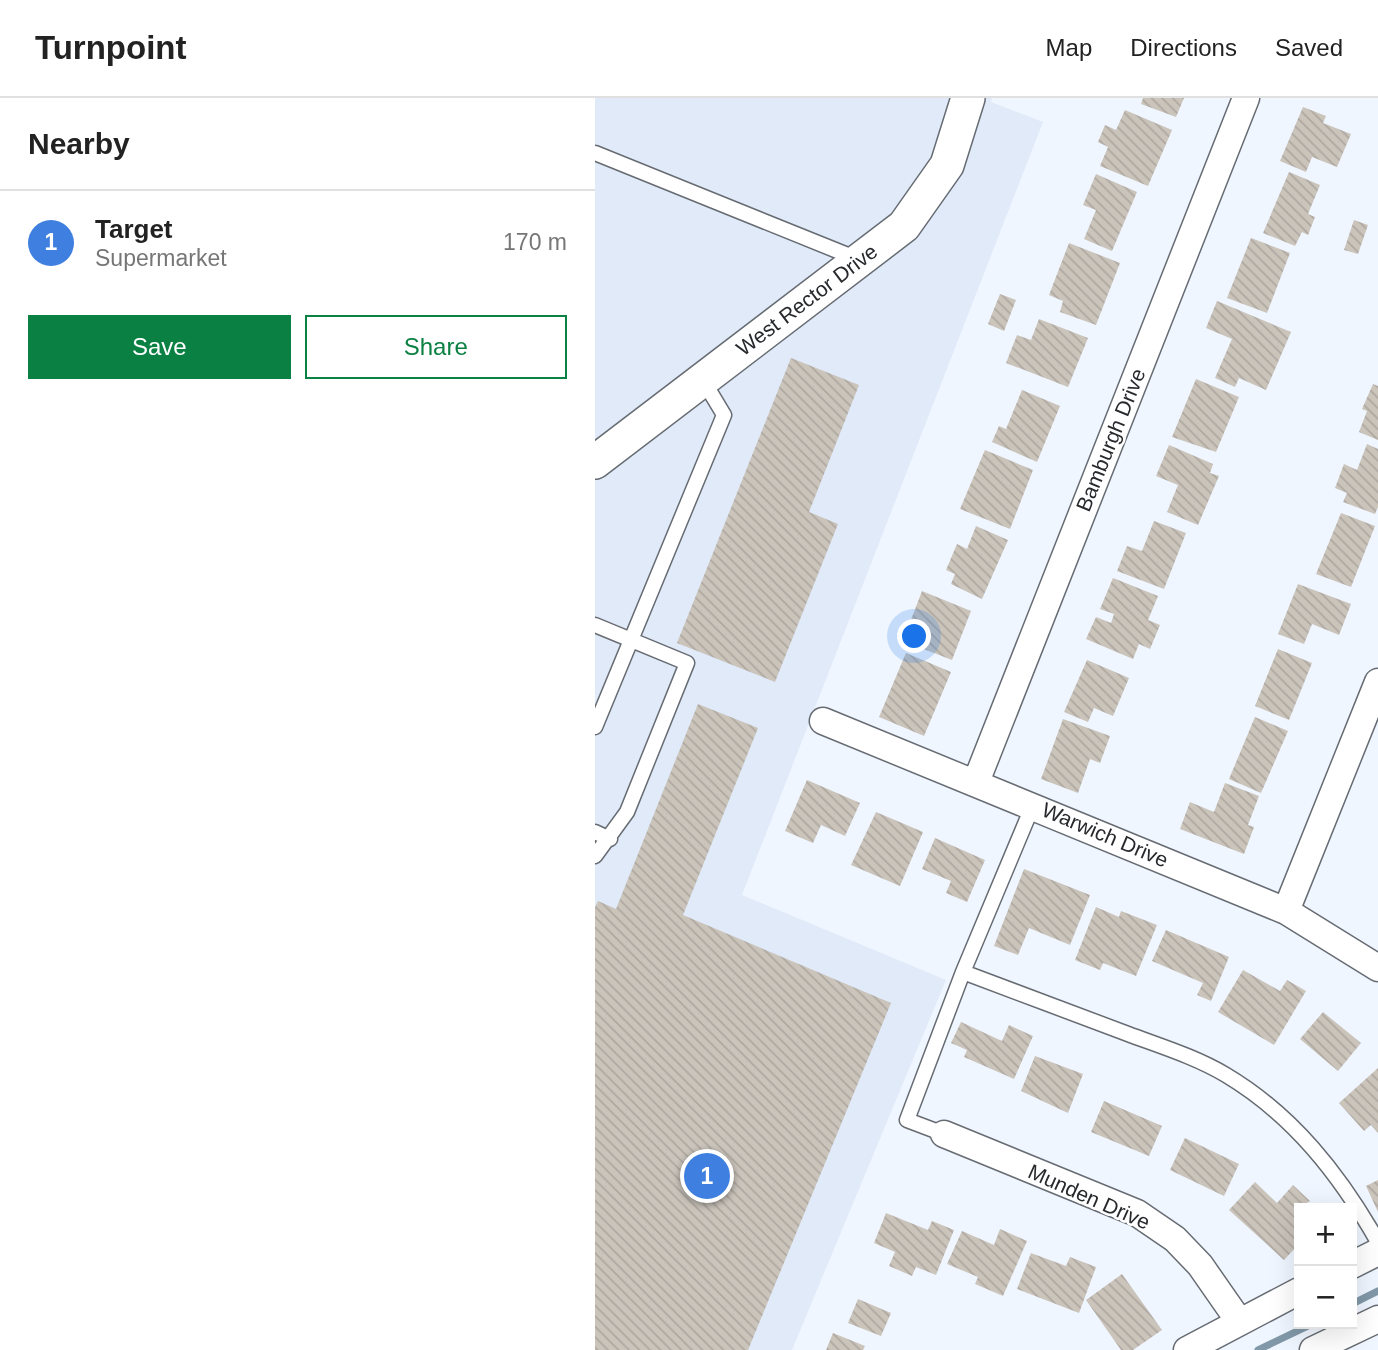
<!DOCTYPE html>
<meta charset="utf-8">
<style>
body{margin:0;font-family:Helvetica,sans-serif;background:#f2f2f2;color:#222}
.controls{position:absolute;right:21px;bottom:21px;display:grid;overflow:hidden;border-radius:0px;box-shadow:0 7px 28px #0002}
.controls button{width:63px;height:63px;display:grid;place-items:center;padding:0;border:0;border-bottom:2px solid #e0e0e0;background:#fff;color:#222;font:35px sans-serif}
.you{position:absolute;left:320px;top:539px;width:24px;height:24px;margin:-18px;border:5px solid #fff;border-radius:50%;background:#1a73e8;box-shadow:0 0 0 10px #1a73e833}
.badge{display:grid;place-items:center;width:46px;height:46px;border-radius:50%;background:#0b8043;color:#fff;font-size:23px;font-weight:700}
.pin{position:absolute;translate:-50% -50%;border:4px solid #fff;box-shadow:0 2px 7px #0006}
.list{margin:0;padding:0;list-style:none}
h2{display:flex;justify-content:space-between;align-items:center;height:91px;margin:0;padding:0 28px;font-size:30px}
h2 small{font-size:23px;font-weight:400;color:#767676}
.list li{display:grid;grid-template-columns:46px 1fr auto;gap:21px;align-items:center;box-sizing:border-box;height:105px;padding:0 28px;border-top:2px solid #e0e0e0}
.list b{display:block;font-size:26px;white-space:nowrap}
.list p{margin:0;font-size:23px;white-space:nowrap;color:#767676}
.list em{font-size:23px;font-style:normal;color:#767676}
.actions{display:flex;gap:14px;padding:21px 28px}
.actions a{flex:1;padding:16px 0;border:2px solid #0b8043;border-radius:0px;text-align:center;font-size:24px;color:#0b8043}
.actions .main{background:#0b8043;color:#fff}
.map{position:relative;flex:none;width:783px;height:1252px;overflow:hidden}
header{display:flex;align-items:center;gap:42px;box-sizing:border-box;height:98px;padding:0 35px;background:#fff;border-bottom:2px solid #e0e0e0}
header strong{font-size:33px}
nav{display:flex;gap:38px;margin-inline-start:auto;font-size:24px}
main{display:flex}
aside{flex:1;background:#fff}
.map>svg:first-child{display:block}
.built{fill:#e0eaf9}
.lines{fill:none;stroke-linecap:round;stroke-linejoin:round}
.stream{stroke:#8198a8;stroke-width:7}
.building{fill:url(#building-back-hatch)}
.service-casing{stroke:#676c73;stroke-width:17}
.minor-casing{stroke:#676c73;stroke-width:29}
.tertiary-casing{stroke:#676c73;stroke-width:36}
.service{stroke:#fff;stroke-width:14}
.minor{stroke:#fff;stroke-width:26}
.tertiary{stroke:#fff;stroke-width:33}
.labels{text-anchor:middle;stroke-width:5;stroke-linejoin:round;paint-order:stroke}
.street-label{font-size:21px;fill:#27292d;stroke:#fff}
</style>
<header>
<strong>Turnpoint</strong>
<nav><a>Map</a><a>Directions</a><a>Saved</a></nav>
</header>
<main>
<aside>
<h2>Nearby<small></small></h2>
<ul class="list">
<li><span class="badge" style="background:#3f7fe0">1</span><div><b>Target</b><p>Supermarket</p></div><em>170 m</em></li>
</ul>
<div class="actions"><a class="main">Save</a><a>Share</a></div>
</aside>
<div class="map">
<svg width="783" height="1252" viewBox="0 0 783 1252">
<defs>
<pattern id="building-back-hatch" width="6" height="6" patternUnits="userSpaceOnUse" patternTransform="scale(1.75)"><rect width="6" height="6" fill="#cac4bb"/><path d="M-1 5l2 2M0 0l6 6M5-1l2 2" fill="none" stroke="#aea8a1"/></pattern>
</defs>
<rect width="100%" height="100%" fill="#f0f6ff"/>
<path class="built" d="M0,0H397L396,4L448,24L147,797L351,882L197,1252H0Z"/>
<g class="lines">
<path class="stream" d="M757,1206L783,1193
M663,1252L717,1226"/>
</g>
<path class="building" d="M548,0H589L581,19L546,6Z
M708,9L731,18L728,25L756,36L742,69L717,59L711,74L685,63Z
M530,12L577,32L553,88L505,68L513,49L503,44L510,27L521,32Z
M694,74L725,87L713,116L720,119L713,137L707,134L700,148L668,135Z
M501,76L542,94L517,153L489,141L501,112L488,107Z
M759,122L773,127L763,156L749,152Z
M656,140L695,155L672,215L632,200Z
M474,145L525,165L501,227L465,214L468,203L454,197Z
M405,196L421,202L409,233L393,226Z
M622,203L696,234L671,292L644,280L640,289L620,280L637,241L611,230Z
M444,221L493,240L473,289L411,265L422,237L436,242Z
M196,260L264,287L214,414L243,426L180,584L82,545Z
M601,281L644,299L621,354L577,339Z
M778,286L783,288V342L764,334L772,313L767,311Z
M427,292L465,308L442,364L397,344L404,328L411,331Z
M772,346L783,351V409L780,416L748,404L752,395L740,390L749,366L762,372Z
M574,347L618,366L615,375L624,378L603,427L572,414L583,387L561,378Z
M390,352L438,372L415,431L365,411Z
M746,415L780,428L756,489L721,476Z
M559,423L591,435L569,491L522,473L532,448L547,453Z
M381,428L413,442L387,501L356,486L360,476L351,472L362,446L372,451Z
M518,480L563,498L553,522L565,527L555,551L544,546L538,561L491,541L501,519L516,525L519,516L505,511Z
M703,486L756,506L744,537L717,526L709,546L683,536Z
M327,493L376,513L357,562L308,543Z
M683,551L717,565L694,622L660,608Z
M311,555L356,574L329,638L284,619Z
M492,562L534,580L518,618L499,610L493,624L469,614Z
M103,606L163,630L88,817L296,905L153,1252H0V809L3,803L21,811Z
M660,619L693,633L666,695L634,681Z
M468,621L515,638L505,665L495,661L483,695L446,681Z
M212,682L265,705L250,738L226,727L218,745L190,733Z
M630,685L664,698L653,727L659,729L649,756L585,731L595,704L619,714Z
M281,714L328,734L305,788L256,767Z
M340,740L390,762L372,804L351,795L356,783L327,771Z
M429,771L495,797L475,847L434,830L423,857L399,848Z
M501,809L524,819L526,813L562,827L541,878L508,865L505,872L480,862Z
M571,832L634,859L616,903L602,897L608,885L557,863Z
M648,872L685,893L692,882L711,893L679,947L623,914Z
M728,914L766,945L743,973L705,941Z
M366,924L407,943L414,927L438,938L419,981L369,959L372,952L356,945Z
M440,958L488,976L473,1015L426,993Z
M783,970V1035L776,1027L769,1033L744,1005Z
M509,1003L567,1028L554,1058L496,1034Z
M590,1040L644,1066L629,1098L575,1072Z
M783,1082V1114L771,1088Z
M660,1084L682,1105L698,1087L715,1103L704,1110L699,1121L704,1126V1146L689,1162L634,1112Z
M291,1115L333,1132L337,1123L359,1132L341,1177L321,1169L317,1178L294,1168L300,1154L279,1145Z
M405,1131L432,1143L408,1198L380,1186L383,1179L352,1166L367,1133L399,1147Z
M436,1155L471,1168L475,1159L501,1169L484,1215L422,1191Z
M527,1176L567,1232L538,1252H526L491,1202Z
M263,1201L296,1215L286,1238L253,1225Z
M238,1235L270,1248L268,1252H231Z"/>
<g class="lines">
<defs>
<path id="service" d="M0,55L265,162
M0,527L92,565L32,714L0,758
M0,629L129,317L108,282
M0,734L15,741
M368,874C423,895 478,915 533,936C565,948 601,959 631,977C698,1017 745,1077 783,1144
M349,1036L312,1022L368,874L438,707"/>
<path id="minor" d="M228,623L691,813L783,870
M381,684L651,0
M691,813L783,584
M349,1036L542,1115L580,1141L605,1167L644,1223
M757,1167L783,1154
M592,1252L704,1193
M718,1252L783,1221"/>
<path id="tertiary" d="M0,364L309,128L352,67L373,0"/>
</defs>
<use href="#service" class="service-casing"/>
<use href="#minor" class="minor-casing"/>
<use href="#tertiary" class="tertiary-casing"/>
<use href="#service" class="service"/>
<use href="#minor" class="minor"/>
<use href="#tertiary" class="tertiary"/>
</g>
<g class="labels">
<g class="street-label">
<text transform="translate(212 202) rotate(-37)" y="7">West Rector Drive</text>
<text transform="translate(516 342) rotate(-68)" y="7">Bamburgh Drive</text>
<text transform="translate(510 737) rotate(23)" y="7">Warwich Drive</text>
<text transform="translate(494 1099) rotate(24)" y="7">Munden Drive</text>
</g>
</g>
</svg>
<div class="controls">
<button>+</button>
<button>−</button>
</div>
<div class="you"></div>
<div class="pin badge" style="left:112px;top:1078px;background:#3f7fe0">1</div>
</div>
</main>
